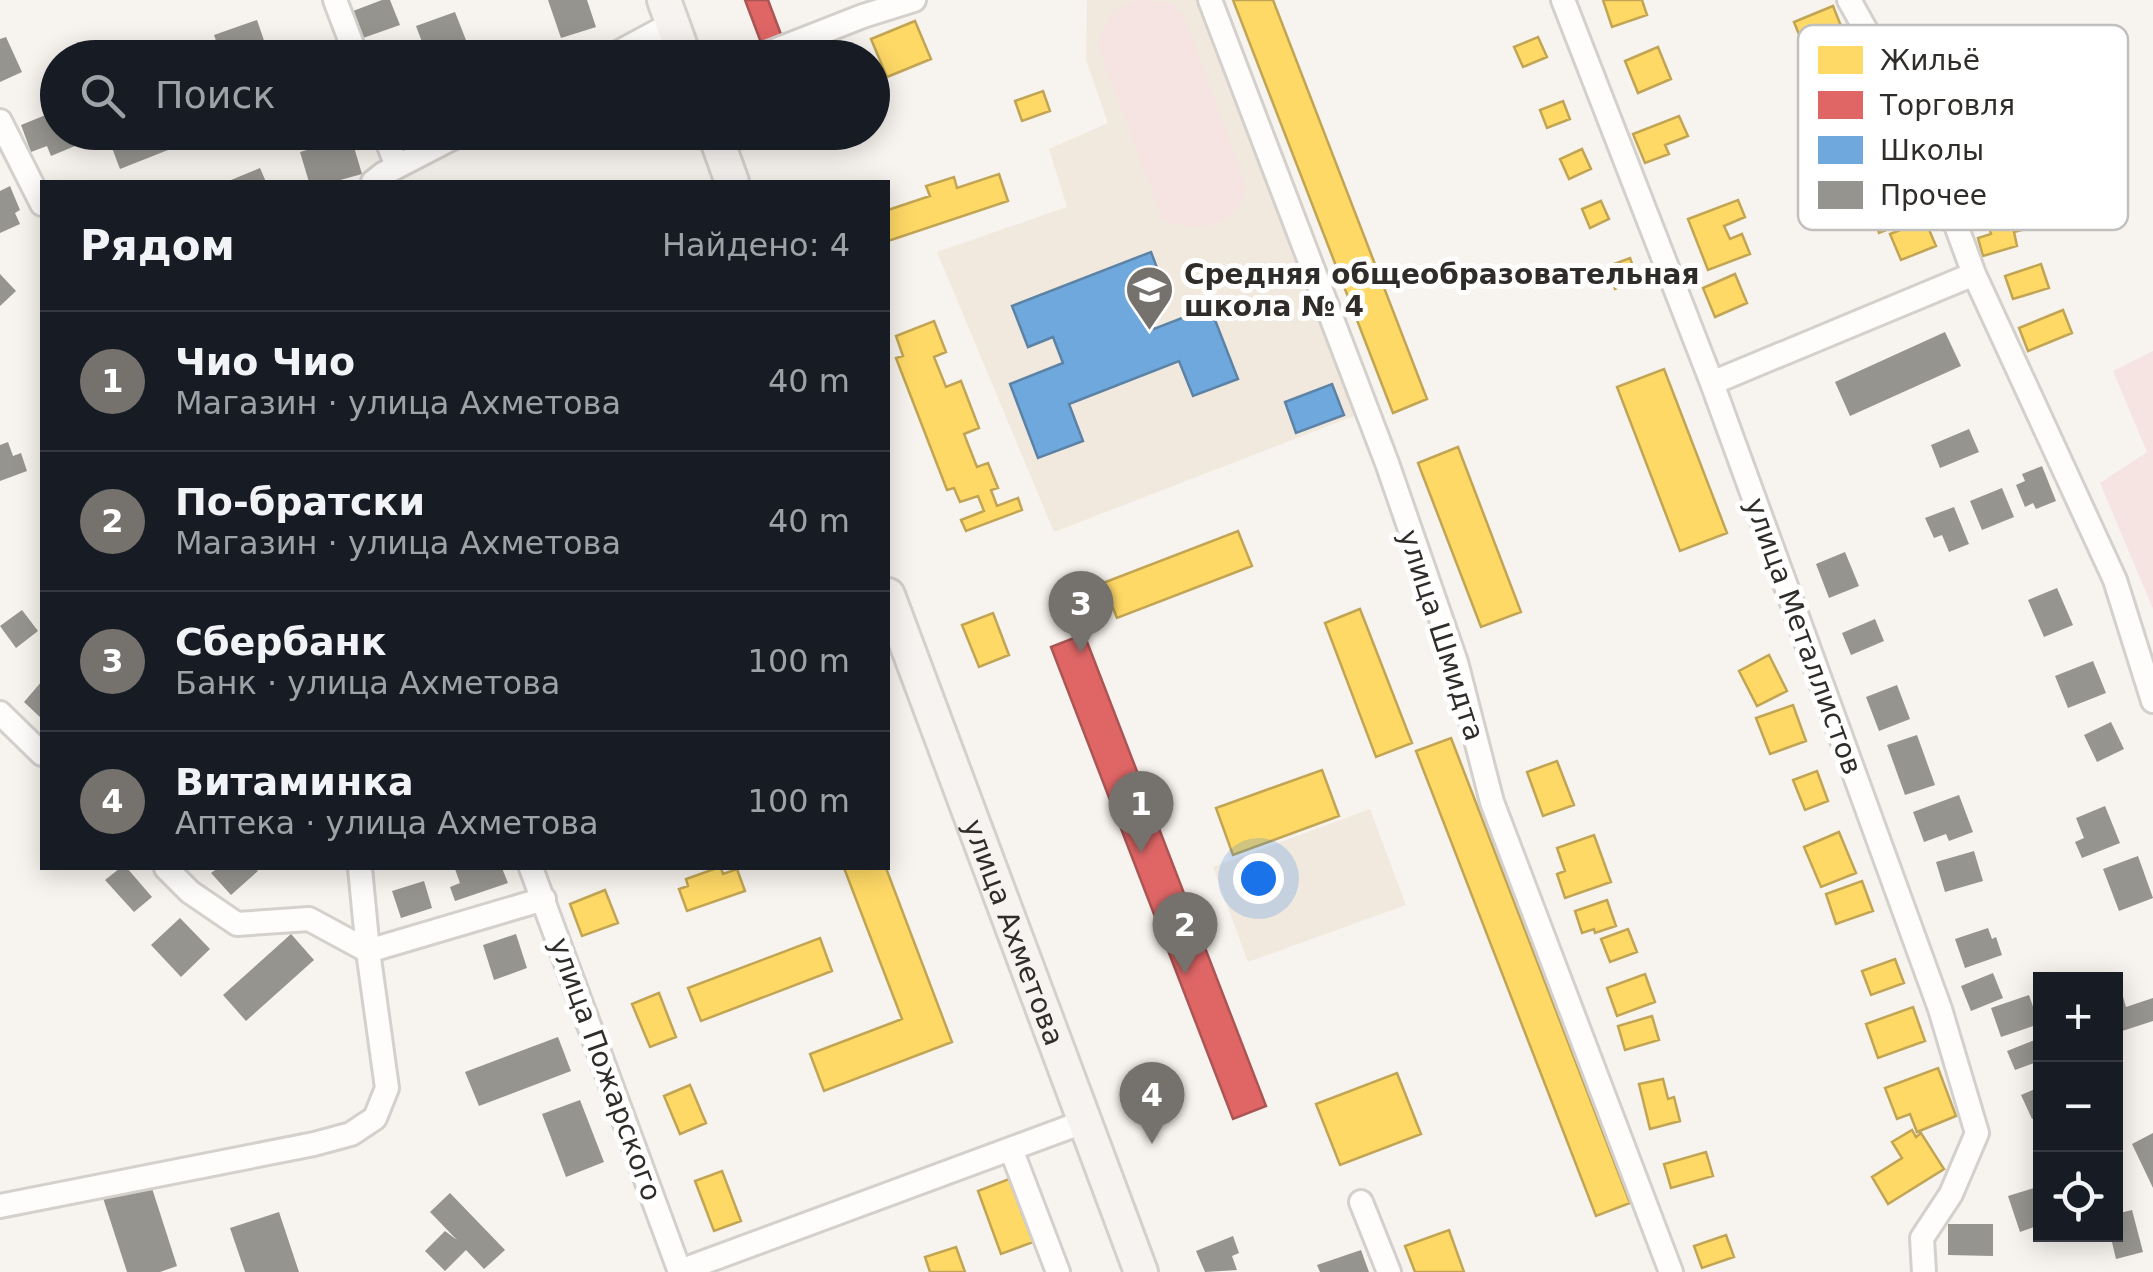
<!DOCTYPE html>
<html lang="ru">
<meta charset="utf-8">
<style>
body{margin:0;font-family:"DejaVu Sans",sans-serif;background:#20242c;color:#f1f3f6}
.controls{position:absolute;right:30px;bottom:30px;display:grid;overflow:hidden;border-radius:0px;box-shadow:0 5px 25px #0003}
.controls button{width:90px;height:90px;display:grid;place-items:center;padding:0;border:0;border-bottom:2px solid #363941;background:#171b24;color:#f1f3f6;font:50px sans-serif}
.you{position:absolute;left:1258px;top:878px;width:35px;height:35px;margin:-25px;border:8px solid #fff;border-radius:50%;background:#1a73e8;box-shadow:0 0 0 15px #1a73e833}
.badge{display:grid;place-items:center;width:65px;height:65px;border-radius:50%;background:#75726e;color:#fff;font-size:32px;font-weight:700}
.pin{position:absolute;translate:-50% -82px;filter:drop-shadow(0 2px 5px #0008)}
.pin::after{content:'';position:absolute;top:52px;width:35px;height:30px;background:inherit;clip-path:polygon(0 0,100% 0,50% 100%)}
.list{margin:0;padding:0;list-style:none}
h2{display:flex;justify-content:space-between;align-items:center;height:130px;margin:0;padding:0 40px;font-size:42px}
h2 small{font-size:32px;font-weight:400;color:#9ea1a6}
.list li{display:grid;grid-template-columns:65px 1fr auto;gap:30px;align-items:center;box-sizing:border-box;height:140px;padding:0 40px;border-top:2px solid #363941}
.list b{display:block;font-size:38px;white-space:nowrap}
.list p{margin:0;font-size:32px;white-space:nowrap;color:#9ea1a6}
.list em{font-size:32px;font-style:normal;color:#9ea1a6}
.icon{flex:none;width:55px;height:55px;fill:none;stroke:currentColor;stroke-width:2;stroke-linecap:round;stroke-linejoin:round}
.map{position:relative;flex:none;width:2153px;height:1272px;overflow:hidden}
.search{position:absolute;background:#171b24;box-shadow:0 5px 25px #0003;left:40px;top:40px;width:850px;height:110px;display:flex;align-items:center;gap:25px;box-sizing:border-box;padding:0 35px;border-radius:55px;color:#9ea1a6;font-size:38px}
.panel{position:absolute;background:#171b24;box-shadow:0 5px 25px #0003;left:40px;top:180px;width:850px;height:690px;border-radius:0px}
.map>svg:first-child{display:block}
.built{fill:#f1e9dd}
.green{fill:#f6e4e3}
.homes{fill:#ffd966;stroke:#c1a554;stroke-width:2.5}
.shops{fill:#e06666;stroke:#ab5554;stroke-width:2.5}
.schools{fill:#6fa8dc;stroke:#5c83a6;stroke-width:2.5}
.building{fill:#95948f}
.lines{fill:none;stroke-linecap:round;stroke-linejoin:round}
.minor-casing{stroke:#d4d0cc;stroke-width:28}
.secondary-casing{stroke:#d4d0cc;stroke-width:38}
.minor{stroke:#fefdfc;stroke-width:22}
.secondary{stroke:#f7f3f1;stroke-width:32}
.labels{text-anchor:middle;stroke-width:10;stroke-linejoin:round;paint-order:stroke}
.poi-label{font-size:28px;font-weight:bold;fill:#2f2c29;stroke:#fff;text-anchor:start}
.street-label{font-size:28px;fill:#2f2c29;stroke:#fff}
.key{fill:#fff;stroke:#c1c0bf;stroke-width:2.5}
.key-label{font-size:28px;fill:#2f2c29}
</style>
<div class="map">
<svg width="2153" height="1272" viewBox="0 0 2153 1272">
<rect width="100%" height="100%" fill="#f7f3ee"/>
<path class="built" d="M1087,0H1199L1359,414L1054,532L937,252L1067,207L1049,149L1108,123L1086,60Z
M1370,809L1406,905L1248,962L1213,867Z"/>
<path class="green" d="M1139,0L1172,4L1184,15L1246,186C1243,226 1191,237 1162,218L1098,47C1102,22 1113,6 1139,0Z
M2153,351V609L2100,483L2147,452L2113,371Z"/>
<path class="homes" d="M1233,0H1273L1427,399L1393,413Z
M1603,0H1642L1647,15L1612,27Z
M1833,6L1843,31L1804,47L1794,22Z
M915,21L931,59L887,77L871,39Z
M1538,37L1547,57L1523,67L1514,47Z
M1658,47L1671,79L1638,93L1625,61Z
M1043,91L1050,111L1022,121L1015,101Z
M1563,101L1570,119L1547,128L1540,110Z
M1679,116L1688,136L1665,145L1669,154L1645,163L1633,134Z
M1582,149L1591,169L1569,179L1560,159Z
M999,174L1008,201L888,241V210L930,196L926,186L954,177L957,188Z
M1887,195L1899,225L1879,233L1867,203Z
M1738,200L1745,217L1724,226L1730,239L1742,234L1750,254L1708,270L1688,219Z
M1601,201L1609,219L1590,228L1582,209Z
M2028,209L2033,227L2014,232L2017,246L1983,256L1978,238L1991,234L1987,220Z
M1925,220L1936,246L1901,260L1890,234Z
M1630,258L1638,280L1615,289L1606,267Z
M2041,264L2049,288L2013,299L2005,276Z
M1735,274L1747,303L1715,317L1703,288Z
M2063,310L2072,333L2028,351L2019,328Z
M934,321L946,352L934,357L946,387L961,381L979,428L964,434L977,467L988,463L998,488L991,490L997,506L1018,498L1022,510L966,531L961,520L984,511L978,496L960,502L954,488L947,490L896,358L903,356L896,336Z
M1664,369L1727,533L1680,551L1617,387Z
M1458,447L1521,612L1481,627L1418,463Z
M1238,531L1252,566L1117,618L1103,583Z
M1360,609L1412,743L1376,757L1325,623Z
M993,613L1009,655L979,667L962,625Z
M1769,655L1787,691L1757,706L1739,671Z
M1793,705L1806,741L1770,754L1756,718Z
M1451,738L1630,1203L1596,1216L1416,751Z
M1557,761L1574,805L1543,816L1527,772Z
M1322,770L1339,816L1233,855L1216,808Z
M1817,771L1828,801L1805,810L1793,780Z
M1839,832L1856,873L1821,887L1804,847Z
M1594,835L1611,882L1565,898L1557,874L1565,871L1557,848Z
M717,868H721L723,874L737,869L745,891L687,911L679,889L688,886L686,879Z
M844,868H886L952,1042L824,1091L810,1054L902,1019Z
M1862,881L1873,911L1836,924L1826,894Z
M605,890L618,923L582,936L570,904Z
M1607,900L1616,926L1595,933L1594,929L1582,933L1575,911Z
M1628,929L1637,952L1610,962L1601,939Z
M820,938L832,971L701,1021L688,988Z
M1895,959L1904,983L1871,995L1862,971Z
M1645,974L1655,1002L1617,1016L1607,988Z
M659,993L676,1037L650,1047L632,1004Z
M1913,1007L1925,1041L1878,1058L1866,1024Z
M1652,1016L1659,1040L1625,1050L1618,1026Z
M1938,1068L1956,1116L1917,1132L1910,1114L1897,1119L1885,1088Z
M1397,1073L1421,1134L1340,1165L1316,1104Z
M1663,1079L1668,1099L1674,1097L1680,1121L1650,1129L1639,1084Z
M690,1085L706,1123L680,1134L664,1096Z
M1912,1130L1916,1137L1921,1133L1944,1169L1888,1204L1872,1177L1902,1158L1892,1142Z
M1706,1152L1713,1176L1671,1188L1664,1164Z
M722,1171L741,1221L714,1231L695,1181Z
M1009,1179L1033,1242L1001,1254L978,1191Z
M1449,1230L1464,1272H1415L1405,1246Z
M1726,1235L1734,1257L1702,1268L1694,1246Z
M956,1247L965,1272H930L925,1257Z"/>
<path class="shops" d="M745,0H768L782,37L762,45Z
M1084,634L1266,1106L1233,1119L1051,647Z"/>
<path class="schools" d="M1151,252L1167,294L1144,303L1154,329L1210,307L1238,379L1193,396L1179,361L1069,404L1083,441L1038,458L1010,384L1063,363L1053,337L1028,347L1012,306Z
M1332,384L1344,415L1296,433L1285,402Z"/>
<path class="building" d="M382,0H390L400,25L363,38L353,11Z
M548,0H587L596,27L561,38Z
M455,12L473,58H428L416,26Z
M257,20L270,58H222L214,35Z
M6,37L22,72L0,82V39Z
M58,110V132H70L75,146L51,156L47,146L31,152L21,125Z
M106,132H141L144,138L162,132L168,150L120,169Z
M351,137L362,174L333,182H309L300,152Z
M260,168L266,182H226Z
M10,186L20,210L15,213L20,224L0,233V191Z
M0,274L16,291L0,306Z
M1945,332L1961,366L1850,416L1835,382Z
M1969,429L1979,452L1940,468L1931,445Z
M8,442L13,456L21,453L27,471L0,481V445Z
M2042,466L2056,501L2036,509L2033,503L2025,507L2016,485L2025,481L2022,474Z
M2002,488L2014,517L1982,530L1970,501Z
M1954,507L1969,544L1949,552L1942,535L1934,538L1925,518Z
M1845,552L1859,586L1829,598L1816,564Z
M2057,588L2073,625L2044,637L2028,600Z
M22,610L38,631L16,648L0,626Z
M1875,619L1884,641L1851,655L1842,633Z
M2093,661L2106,693L2068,708L2055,676Z
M42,681V719L24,702Z
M1897,685L1910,719L1879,731L1866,697Z
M2111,722L2124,749L2097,762L2084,735Z
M1917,735L1935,785L1905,795L1887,745Z
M1959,795L1973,832L1949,841L1946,834L1924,842L1913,812Z
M2105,806L2120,843L2082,858L2075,842L2084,838L2076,818Z
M1974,851L1983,881L1945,892L1936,862Z
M2138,856L2153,898L2119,911L2103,869Z
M120,868H127L152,897L134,912L105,880Z
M218,868H254L258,871L231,895L211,873Z
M460,868H502L508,883L455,901L450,887L460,883L455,869Z
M424,881L432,908L401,918L392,891Z
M180,918L210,949L181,977L151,945Z
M1988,928L1992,939L1996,937L2002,955L1965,968L1955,939Z
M291,934L314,960L246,1021L223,995Z
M516,934L527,968L494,980L483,945Z
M1993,973L2003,998L1971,1011L1961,986Z
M2121,990L2126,1007L2153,998V1021L2116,1033V992Z
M2029,995L2039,1024L2001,1037L1991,1008Z
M558,1037L571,1071L479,1106L465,1072Z
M2040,1038V1072L2037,1073L2034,1063L2015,1070L2007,1051Z
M2040,1087V1116L2032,1119L2021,1095Z
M580,1100L604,1162L566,1177L542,1114Z
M2153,1133V1188L2132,1144Z
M150,1182L177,1266L160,1272H127L103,1198Z
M2040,1186V1225L2020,1232L2008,1196Z
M450,1193L505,1250L484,1269L466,1250L445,1271L425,1251L445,1231L457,1240L430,1212Z
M2132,1210L2143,1252L2116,1259L2110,1234H2116V1214Z
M279,1212L299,1272H245L230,1228Z
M1948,1224H1993V1256L1948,1255Z
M1233,1236L1239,1253L1232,1256L1237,1270L1205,1272L1196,1251Z
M1361,1250L1369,1272H1320L1317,1265Z"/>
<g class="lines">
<defs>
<path id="minor" d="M335,0L357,58
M1210,0L1387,463L1456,662L1492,802L1671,1272
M1563,0L1712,383L1940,1009L1977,1133L1951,1194L1922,1238L1924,1272
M1849,0L1919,125L1974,274L2115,580L2153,701
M608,58L673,23
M756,58L863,16L914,0
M0,121L42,204
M384,132L397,167
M373,182L383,174L464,132
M1712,383L1974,274
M0,713L42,754
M166,868L190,892L237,924L309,919L368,951L544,899
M531,868L680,1272
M1011,1149L1058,1272
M1361,1202L1389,1272
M0,1206L314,1144L351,1134L375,1118L387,1088L368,951L360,868
M680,1271L1086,1121"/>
<g id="secondary">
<path d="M664,0L685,58"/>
<path d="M714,132L732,182"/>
<path id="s1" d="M888,595L1141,1272"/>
</g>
</defs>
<use href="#minor" class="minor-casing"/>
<use href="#secondary" class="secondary-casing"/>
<use href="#minor" class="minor"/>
<use href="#secondary" class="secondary"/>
</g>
<defs>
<symbol id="school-pin" viewBox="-11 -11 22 30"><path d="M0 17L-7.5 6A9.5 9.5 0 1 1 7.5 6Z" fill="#75726e" stroke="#fff"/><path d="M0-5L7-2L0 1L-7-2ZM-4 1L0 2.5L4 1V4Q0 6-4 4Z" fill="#fff"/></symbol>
</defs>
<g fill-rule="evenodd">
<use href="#school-pin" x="1122" y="262" width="55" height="75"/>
</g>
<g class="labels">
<g class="poi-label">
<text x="1184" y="284">Средняя общеобразовательная<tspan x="1184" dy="32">школа № 4</tspan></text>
</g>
<g class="street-label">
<text transform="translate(1442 635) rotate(72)" y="10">улица Шмидта</text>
<text transform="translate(1804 636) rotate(70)" y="10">улица Металлистов</text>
<text dy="10" stroke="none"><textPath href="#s1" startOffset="360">улица Ахметова</textPath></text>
<text transform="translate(606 1069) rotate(70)" y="10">улица Пожарского</text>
</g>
</g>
<rect x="1798" y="25" width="330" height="205" rx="15" class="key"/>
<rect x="1818" y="46" width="45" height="28" fill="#ffd966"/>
<rect x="1818" y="91" width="45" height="28" fill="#e06666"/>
<rect x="1818" y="136" width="45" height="28" fill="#6fa8dc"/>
<rect x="1818" y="181" width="45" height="28" fill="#95948f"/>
<g class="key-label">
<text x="1880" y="70">Жильё</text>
<text x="1880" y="115">Торговля</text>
<text x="1880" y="160">Школы</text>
<text x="1880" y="205">Прочее</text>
</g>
</svg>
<div class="controls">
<button>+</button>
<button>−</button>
<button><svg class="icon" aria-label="locate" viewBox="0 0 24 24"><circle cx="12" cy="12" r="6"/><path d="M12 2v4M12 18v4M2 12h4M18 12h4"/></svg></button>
</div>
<div class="you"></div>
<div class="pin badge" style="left:1141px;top:853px">1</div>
<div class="pin badge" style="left:1185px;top:974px">2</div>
<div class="pin badge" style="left:1081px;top:653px">3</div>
<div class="pin badge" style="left:1152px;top:1144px">4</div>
<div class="search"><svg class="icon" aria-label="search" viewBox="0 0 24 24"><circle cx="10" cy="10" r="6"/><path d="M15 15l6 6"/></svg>Поиск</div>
<section class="panel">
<h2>Рядом<small>Найдено: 4</small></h2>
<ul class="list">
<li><span class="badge">1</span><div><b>Чио Чио</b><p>Магазин · улица Ахметова</p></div><em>40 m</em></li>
<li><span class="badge">2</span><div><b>По-братски</b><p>Магазин · улица Ахметова</p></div><em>40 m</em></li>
<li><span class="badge">3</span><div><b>Сбербанк</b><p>Банк · улица Ахметова</p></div><em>100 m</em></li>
<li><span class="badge">4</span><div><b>Витаминка</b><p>Аптека · улица Ахметова</p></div><em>100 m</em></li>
</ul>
</section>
</div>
